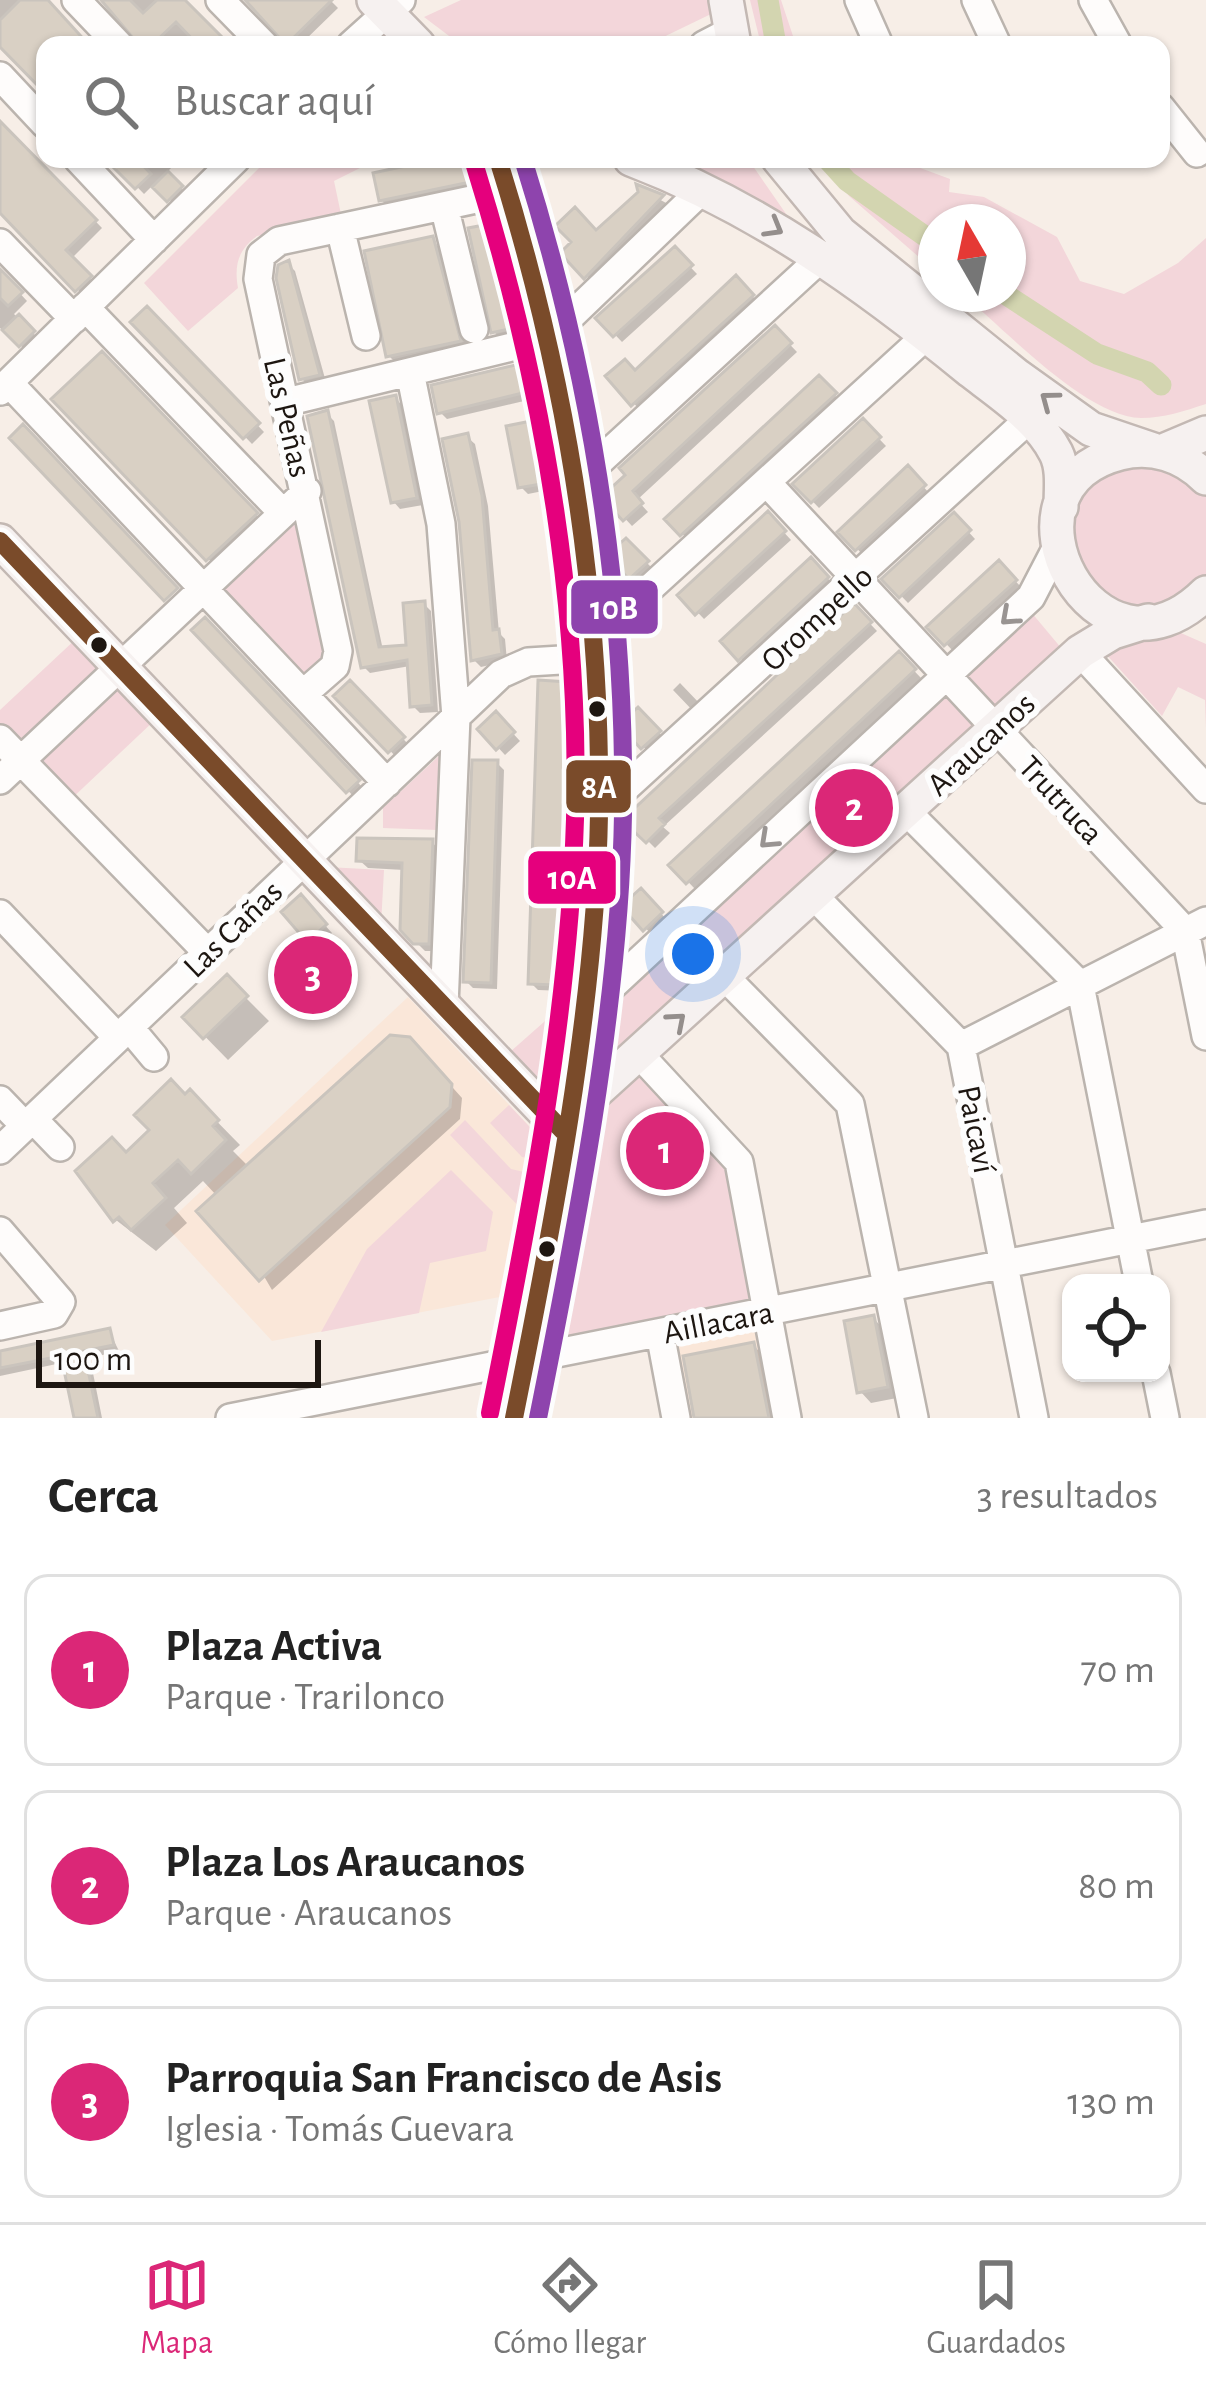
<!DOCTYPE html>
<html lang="es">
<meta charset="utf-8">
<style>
body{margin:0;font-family:"Alegreya Sans",sans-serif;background:#f2f2f2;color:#222}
.controls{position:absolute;right:36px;bottom:36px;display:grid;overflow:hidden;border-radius:24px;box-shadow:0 3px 9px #0004}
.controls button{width:108px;height:108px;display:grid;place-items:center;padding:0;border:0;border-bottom:3px solid #e0e0e0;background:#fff;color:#222;font:60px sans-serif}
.compass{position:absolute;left:918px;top:204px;width:108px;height:108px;border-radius:50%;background:#fff;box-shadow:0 3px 9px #0004;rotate:351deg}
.scale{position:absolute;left:36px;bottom:30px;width:285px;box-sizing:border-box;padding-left:12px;border:6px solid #1d1611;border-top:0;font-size:33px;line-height:42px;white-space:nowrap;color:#1d1611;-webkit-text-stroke:9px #fdfdfd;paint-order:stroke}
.you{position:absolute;left:693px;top:954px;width:42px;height:42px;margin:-30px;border:9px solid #fff;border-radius:50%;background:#1a73e8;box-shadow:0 0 0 18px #1a73e833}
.badge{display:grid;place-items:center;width:78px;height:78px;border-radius:50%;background:#db2777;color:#fff;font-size:39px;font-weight:700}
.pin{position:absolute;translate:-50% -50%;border:6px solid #fff;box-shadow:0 3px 12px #0006}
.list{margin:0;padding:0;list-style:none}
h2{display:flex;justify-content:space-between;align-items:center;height:156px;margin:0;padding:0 48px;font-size:51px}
h2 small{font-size:39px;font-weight:400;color:#767676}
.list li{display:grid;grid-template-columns:78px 1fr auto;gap:36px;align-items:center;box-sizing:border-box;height:192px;margin:0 24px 24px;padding:0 24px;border:3px solid #e0e0e0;border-radius:24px}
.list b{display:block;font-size:45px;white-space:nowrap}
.list p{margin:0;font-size:39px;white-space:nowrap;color:#767676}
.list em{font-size:39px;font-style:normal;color:#767676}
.icon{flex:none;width:66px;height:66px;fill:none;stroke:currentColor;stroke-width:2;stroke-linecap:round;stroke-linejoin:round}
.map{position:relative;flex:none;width:1206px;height:1418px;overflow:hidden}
.search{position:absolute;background:#fff;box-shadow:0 3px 9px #0004;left:36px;right:36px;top:36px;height:132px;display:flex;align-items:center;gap:30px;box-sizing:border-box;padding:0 42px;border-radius:24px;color:#767676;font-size:45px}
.sheet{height:804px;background:#fff}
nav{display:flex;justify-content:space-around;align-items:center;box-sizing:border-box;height:168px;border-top:3px solid #e0e0e0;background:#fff;font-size:33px;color:#767676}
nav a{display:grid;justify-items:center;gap:6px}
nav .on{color:#db2777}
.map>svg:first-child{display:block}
.built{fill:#fae7d9}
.green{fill:#f3d6da}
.shadow{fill:#0003}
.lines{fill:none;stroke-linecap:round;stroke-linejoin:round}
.canal{stroke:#d3d5b0;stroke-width:21}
.building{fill:#d9d0c4;stroke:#cac4bd;stroke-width:3}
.minor-casing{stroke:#bbb4ae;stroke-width:32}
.major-casing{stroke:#c3b8b3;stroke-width:38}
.minor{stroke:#fefcfb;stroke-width:27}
.major{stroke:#f6f1f0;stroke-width:33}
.bus-1-casing{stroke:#fdfdfd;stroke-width:27}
.bus-2-casing{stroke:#fdfdfd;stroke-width:27}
.bus-3-casing{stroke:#fdfdfd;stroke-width:27}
.bus-1{stroke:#7a4b2a;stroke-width:18}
.bus-2{stroke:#e5007d;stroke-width:18}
.bus-3{stroke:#8e44ad;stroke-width:18}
.oneway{stroke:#948e8c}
.oneway2{stroke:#999492}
.bus-dot{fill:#1d1611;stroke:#fdfdfd;stroke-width:4.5}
.labels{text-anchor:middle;stroke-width:12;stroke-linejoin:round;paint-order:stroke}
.street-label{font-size:33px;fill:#1d1611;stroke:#fdfdfd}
.line-badge{stroke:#fdfdfd;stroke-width:4.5}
.badge-label{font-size:33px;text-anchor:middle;font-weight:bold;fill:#fff}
</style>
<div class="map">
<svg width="1206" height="1418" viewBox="0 0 1206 1418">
<rect width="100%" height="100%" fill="#f7eee7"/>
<path class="built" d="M408,997L543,1141L515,1294L272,1341L165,1225Z
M756,1329L774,1418H682L667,1347Z"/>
<path class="green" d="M461,0H708L711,14L647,45H461L424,17Z
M750,0H781L796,45H761Z
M268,159H378L334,181L342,219L257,236C238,250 234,265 238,288L188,331L144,283Z
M671,159H748L800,234Z
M821,159H896L950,179L949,192L984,197L1057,237L1080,281L1124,294L1178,263L1206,238V404C1184,411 1164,418 1141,418C1085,416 1006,330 962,294H1008V222H936V272L849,196Z
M1139,458L1197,480L1206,491V579L1179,604L1118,609L1065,546L1083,485Z
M300,514L332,658L304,685L216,592Z
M1031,612L1062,649L598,1079L578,1068L584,1023Z
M1174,630L1206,644V728L1205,700L1178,687L1162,716L1105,653L1145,639L1162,640Z
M78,637L110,671L23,756L0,733V710Z
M117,679L155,720L68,802L30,763Z
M441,754L438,830L383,828V808Z
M327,867L384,870L381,925Z
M570,999L559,1080L539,1082L510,1052Z
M638,1068L729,1166L755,1303L541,1345L575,1130Z
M509,1105L543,1141L539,1160L522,1157L490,1123Z
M465,1120L511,1169L537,1175L529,1217L450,1135Z
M451,1170L493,1212L486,1251L430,1263L419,1313L321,1332L367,1249Z"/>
<path class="shadow" d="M0,0H42L85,45H45V91L0,44Z
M100,0H184L228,45H143Z
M246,0H330L338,8L300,45H289Z
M0,122L102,228L71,259L96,285L84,296L0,210Z
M110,159H180L166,173L188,195L176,206L154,184L144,194Z
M452,159H483L494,186L393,211L381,200Z
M640,189L668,204L593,283L564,253L596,233Z
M483,228L495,239L519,340L506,343L494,332Z
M432,240L443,251L470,352L400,367L388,355Z
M674,250L697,274L622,342L599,318Z
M288,264L295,271L326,382L309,386L302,379Z
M0,272L27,301L14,314L40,340L28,352L0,328Z
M736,279L759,303L640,410L609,377L636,374Z
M147,310L264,432L252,444L134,322Z
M775,329L797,352L637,500L648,512L632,526L605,497Z
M102,355L262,521L215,566L56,399Z
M523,366L537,398L447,419L440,412Z
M819,379L841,402L689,541L668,519Z
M395,398L402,405L423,505L400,509L393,501Z
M327,414L334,421L383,650L409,648L424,604L431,611L438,712L420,713L413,706L410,666L370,673L363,666Z
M863,422L886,446L819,508L796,484Z
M535,423L542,430L553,489L528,494L521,487Z
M467,437L475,444L488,506L499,633L505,639L507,661L481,667L474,660Z
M908,470L930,494L864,556L841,532Z
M768,515L791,540L704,619L681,595Z
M954,516L975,539L908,603L885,579Z
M626,542L654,570L638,584L611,556Z
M811,561L834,585L747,665L724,641Z
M999,564L1022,588L953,651L930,627Z
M854,607L877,631L663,827L670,833L655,848L627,820Z
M205,621L364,789L355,798L195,630Z
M899,655L921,678L695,889L672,865Z
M680,683L702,706L695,713L673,690Z
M350,684L410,746L397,758L338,696Z
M567,685L574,692L564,991L538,990L531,983Z
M638,711L665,739L650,754L623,725Z
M496,715L520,741L505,755L481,729Z
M497,763L504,770L497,989L473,988L466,981Z
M432,842L440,851L436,951H425L403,929L404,870L368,868L359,860Z
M641,892L668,921L652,935L625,906Z
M300,898L332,933L316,947L285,912Z
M227,979L269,1021L228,1060L186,1017Z
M421,1052L462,1098L460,1119L272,1290L217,1196L203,1181L174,1208L187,1223L156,1251L116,1220L127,1156L190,1094L240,1145L233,1151L249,1167Z
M873,1318L885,1330L897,1398L871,1403L860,1391Z
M109,1331L119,1351L90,1358L102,1418H77L66,1362L0,1376V1354Z
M754,1346L765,1357L776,1418H697Z"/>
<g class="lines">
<path class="canal" d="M768,0L776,45
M827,159L847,181L936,244
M1005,294L1097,354L1147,372L1161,385"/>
</g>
<path class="building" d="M20,0H48L89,45H45V93L0,47V20Z
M101,0H130L143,13L157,0H185L230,45H198L176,22L152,45H139Z
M245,0H332L286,45Z
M0,121L97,220L66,250L92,276L75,292L0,213Z
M123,159H137L151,174L135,189L114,168Z
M438,159H480L485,179L379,201L373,173Z
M168,171L183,186L167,202L152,187Z
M636,184L664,195L584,279L560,253L571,242L555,226L575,207L596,230L638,192Z
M484,225L509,329L491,333L468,228Z
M433,236L461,341L386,357L364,251Z
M675,246L693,265L613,337L595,318Z
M289,260L320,375L299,380L276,278L278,265Z
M0,269L23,292L8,306L0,298Z
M736,275L754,295L631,406L605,376L625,359L635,370Z
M147,306L260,423L243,439L130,322Z
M19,314L35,331L19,347L2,330Z
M775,325L792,343L633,491L643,503L623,521L601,497L625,475L619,468Z
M102,351L258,513L206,561L51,399Z
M524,363L531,391L437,414L431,385Z
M819,375L837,393L680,536L664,519Z
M396,395L417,498L391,503L369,401Z
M328,410L379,647L406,645L403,603L425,601L432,705L410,707L407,660L361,668L307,416Z
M863,418L881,437L811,503L792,484Z
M536,420L547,483L518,488L506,426Z
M23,424L178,588L164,601L9,438Z
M468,433L482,496L493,630L499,629L502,654L471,661L459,522L442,439Z
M908,465L926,485L855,551L837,532Z
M768,511L786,531L695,615L677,595Z
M954,512L971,530L899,598L881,579Z
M626,538L649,561L629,579L606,556Z
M811,557L829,577L738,661L720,641Z
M999,560L1017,580L944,646L926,627Z
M854,603L872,622L659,818L665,824L646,843L622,820Z
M205,617L360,780L346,793L191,630Z
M899,651L916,669L686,884L668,865Z
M350,680L405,737L388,753L333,696Z
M538,680L568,682L558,985L528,984Z
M638,707L661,731L641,749L619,725Z
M496,711L515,732L496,750L477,729Z
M472,760H498L491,983L463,982Z
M357,838L433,839L429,944H413L400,930L402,863L356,861Z
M641,888L663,912L643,931L621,906Z
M301,894L327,924L307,942L281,912Z
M227,974L248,996L203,1039L182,1017Z
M390,1035L410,1037L452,1084L450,1107L259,1281L196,1211Z
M171,1079L185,1094L190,1089L219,1120L213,1126L226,1140L191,1174L178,1160L153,1183L166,1198L131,1230L119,1217L113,1222L75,1171L112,1137L126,1152L149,1130L134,1115Z
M874,1315L888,1387L857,1393L844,1321Z
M110,1328L114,1345L84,1351L98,1418H74L61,1356L0,1368V1351Z
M754,1342L769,1418H694L683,1356Z"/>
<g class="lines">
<defs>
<path id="minor" d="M76,0L119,45
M220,0L264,45
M859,0L879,45
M976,0L997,45
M1093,0L1118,45
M351,45L401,0
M704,45L731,31
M0,76L45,124
M1161,108L1197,153
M78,159L154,240
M498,159C606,476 619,799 564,1127
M444,206L474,329
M340,228L366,336
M0,243L74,319
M85,307L283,513
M548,338L703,189
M410,372L441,524L456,717L444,1006
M9,383L387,783
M0,391L236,159
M286,402L548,338
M578,481L822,257
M768,484L1185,931L1206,1036
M593,640L927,335
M1080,652L1206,789
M303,694L335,666L338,651L258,279L261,255L279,241L509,192
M0,739L207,952
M0,780L307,491
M906,811L1080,985L1139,1283
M599,812L1029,419
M814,896L961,1046L1034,1418
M0,914L117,1037
M726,978L850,1104L914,1418
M583,1013L1031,597L1057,547
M129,1027L154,1057
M961,1046L1206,921
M639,1054L739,1162L787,1418
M0,1100L25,1126
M33,1119L60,1147
M0,1150L501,674L528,662L594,658
M0,1231L61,1302L54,1314L0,1326
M660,1333L676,1418
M1156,1373L1165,1418
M230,1418L1206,1224"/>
<path id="major" d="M374,0L418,45
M726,0L734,45
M631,159C759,208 866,285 971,371C1001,394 1039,419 1056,453C1064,469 1061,490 1061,507
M779,159L840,233L1017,376L1091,429L1153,450
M1161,452L1206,433
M1206,478C1183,455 1152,445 1120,453C982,488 1097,701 1206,593
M0,541L563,1131
M514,1418L563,1131L580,1106L1080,652L1113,632L1148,621"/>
</defs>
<use href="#minor" class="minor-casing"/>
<use href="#major" class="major-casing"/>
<use href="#minor" class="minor"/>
<use href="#major" class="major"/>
<defs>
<path id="bus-1" d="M498,159C565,372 602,590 599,814C596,1006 552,1229 514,1418
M0,541L563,1131"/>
<path id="bus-2" d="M475,166C541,378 581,597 575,819C569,1017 529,1219 490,1413"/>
<path id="bus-3" d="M523,159C590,372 626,590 623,814C620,1006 576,1229 538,1418"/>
</defs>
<use href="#bus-1" class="bus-1-casing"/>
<use href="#bus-2" class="bus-2-casing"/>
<use href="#bus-3" class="bus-3-casing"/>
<use href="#bus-1" class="bus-1"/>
<use href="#bus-2" class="bus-2"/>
<use href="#bus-3" class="bus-3"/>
</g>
<defs><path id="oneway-chevron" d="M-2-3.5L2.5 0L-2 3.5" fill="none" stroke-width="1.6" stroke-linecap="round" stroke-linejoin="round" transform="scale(3)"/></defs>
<g class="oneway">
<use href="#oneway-chevron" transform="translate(774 228) rotate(30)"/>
<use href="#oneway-chevron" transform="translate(1049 400) rotate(-143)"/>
<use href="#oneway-chevron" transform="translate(677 1021) rotate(-41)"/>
</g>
<g class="oneway2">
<use href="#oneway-chevron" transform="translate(1009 617) rotate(138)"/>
<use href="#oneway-chevron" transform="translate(768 840) rotate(137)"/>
</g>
<g class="bus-dot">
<circle cx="99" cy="645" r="10"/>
<circle cx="597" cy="709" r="10"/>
<circle cx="547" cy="1249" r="10"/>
</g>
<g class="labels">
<g class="street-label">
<text transform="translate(289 417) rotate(77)" y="12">Las Peñas</text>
<text transform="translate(816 617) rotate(-43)" y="12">Orompello</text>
<text transform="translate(980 743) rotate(-43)" y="12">Araucanos</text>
<text transform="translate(1062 799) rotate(47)" y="12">Trutruca</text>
<text transform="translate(232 928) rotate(-44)" y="12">Las Cañas</text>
<text transform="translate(978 1129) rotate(79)" y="12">Paicaví</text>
<text transform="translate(718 1321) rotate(-11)" y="12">Aillacara</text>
</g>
</g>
<g class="line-badge">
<rect x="569" y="578" width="91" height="58" rx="12" fill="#8e44ad"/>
<rect x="564" y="758" width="69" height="57" rx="12" fill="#7a4b2a"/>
<rect x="526" y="849" width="92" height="57" rx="12" fill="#e5007d"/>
</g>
<g class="badge-label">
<text x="614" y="619">10B</text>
<text x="599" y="798">8A</text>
<text x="572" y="889">10A</text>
</g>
</svg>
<div class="controls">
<button><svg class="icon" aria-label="locate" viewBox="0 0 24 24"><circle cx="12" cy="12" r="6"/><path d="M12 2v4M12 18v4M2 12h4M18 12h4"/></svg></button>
</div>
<svg class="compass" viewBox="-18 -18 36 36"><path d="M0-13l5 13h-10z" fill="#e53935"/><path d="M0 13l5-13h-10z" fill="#767676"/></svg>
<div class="scale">100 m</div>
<div class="you"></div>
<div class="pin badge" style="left:665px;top:1151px">1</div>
<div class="pin badge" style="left:854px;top:808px">2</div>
<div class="pin badge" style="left:313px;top:975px">3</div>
<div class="search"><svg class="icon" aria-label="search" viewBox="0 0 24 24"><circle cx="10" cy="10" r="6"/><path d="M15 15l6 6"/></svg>Buscar aquí</div>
</div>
<section class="sheet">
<h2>Cerca<small>3 resultados</small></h2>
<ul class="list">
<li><span class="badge">1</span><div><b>Plaza Activa</b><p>Parque · Trarilonco</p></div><em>70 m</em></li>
<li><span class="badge">2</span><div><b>Plaza Los Araucanos</b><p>Parque · Araucanos</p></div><em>80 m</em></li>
<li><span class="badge">3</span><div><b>Parroquia San Francisco de Asis</b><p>Iglesia · Tomás Guevara</p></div><em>130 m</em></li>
</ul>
</section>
<nav>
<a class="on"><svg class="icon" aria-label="map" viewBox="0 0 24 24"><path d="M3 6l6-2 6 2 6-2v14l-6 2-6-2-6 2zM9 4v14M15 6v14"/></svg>Mapa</a>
<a><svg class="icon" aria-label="directions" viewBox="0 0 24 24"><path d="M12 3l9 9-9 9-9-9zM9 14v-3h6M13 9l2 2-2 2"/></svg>Cómo llegar</a>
<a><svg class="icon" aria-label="saved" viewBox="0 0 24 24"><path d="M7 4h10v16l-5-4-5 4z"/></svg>Guardados</a>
</nav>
